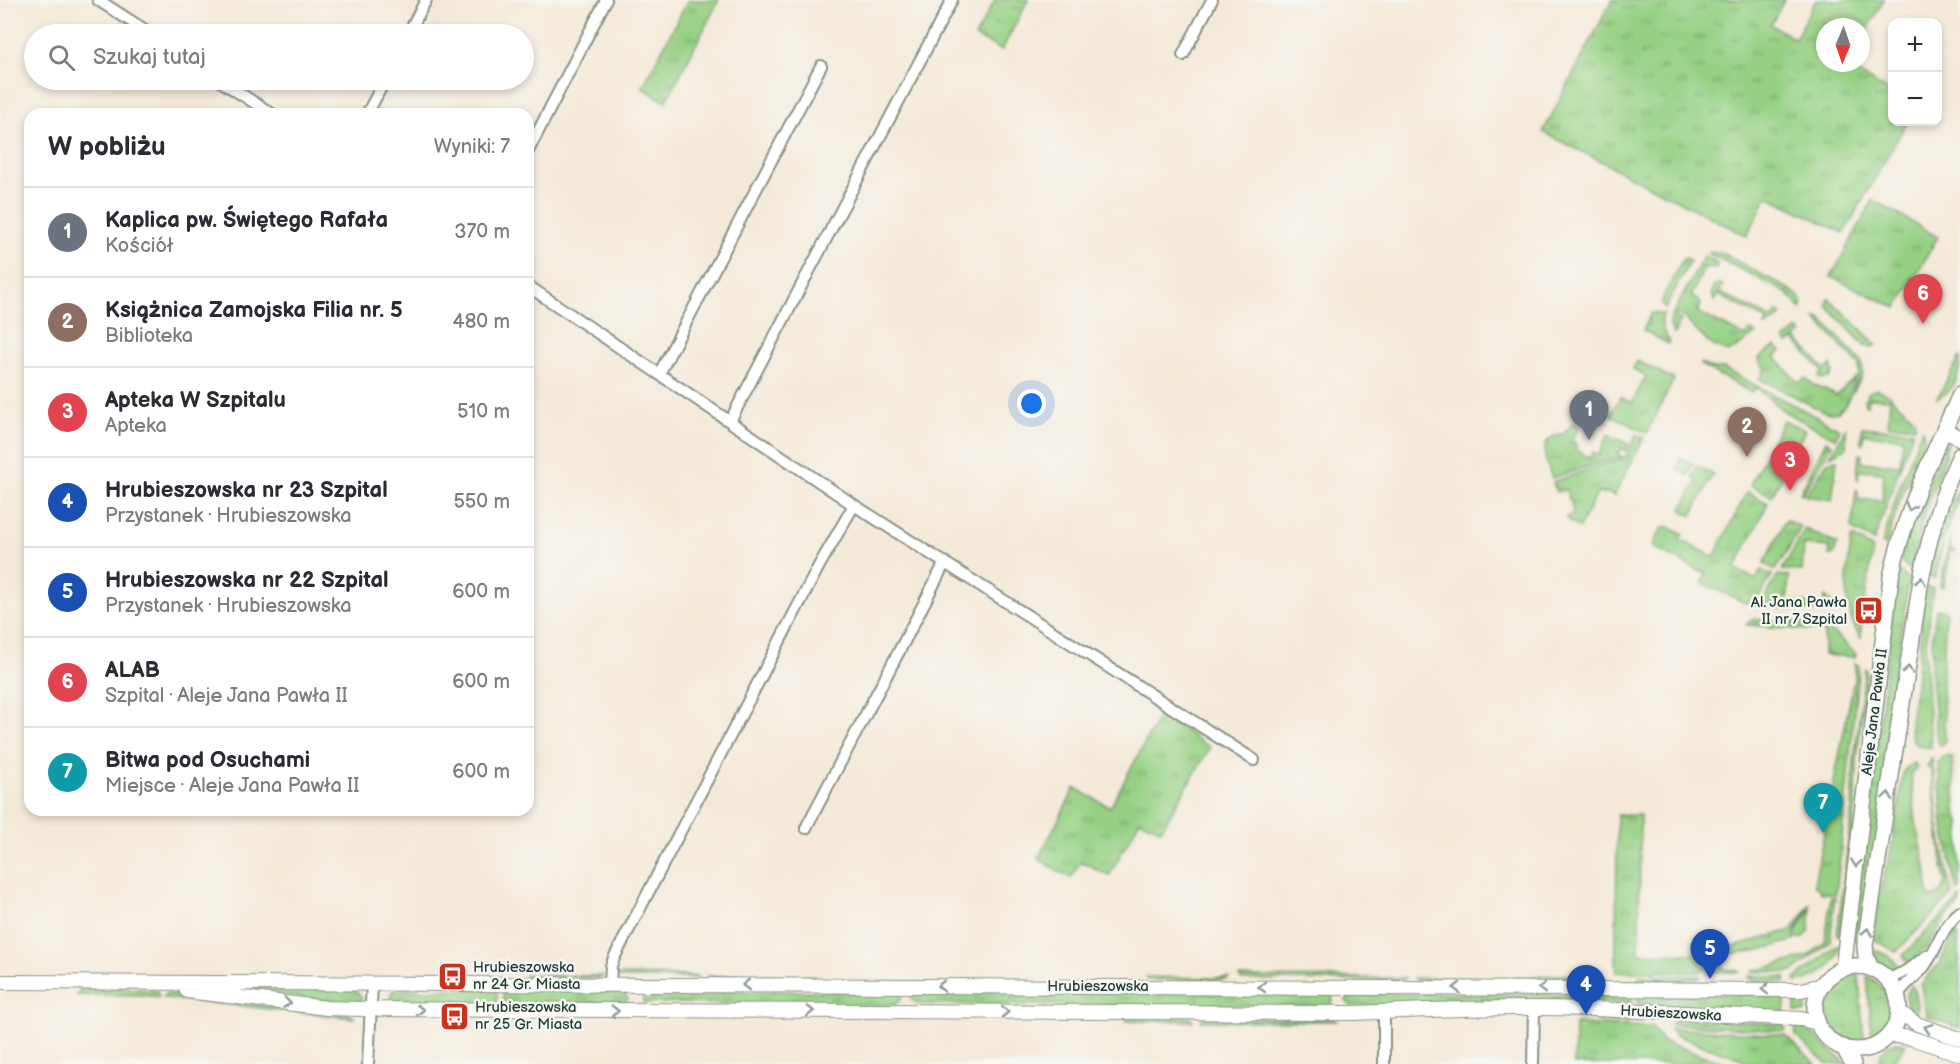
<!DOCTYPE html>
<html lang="pl">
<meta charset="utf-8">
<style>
body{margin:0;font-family:"Balsamiq Sans",sans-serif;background:#f2f2f3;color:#2b2b33}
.controls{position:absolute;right:18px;top:18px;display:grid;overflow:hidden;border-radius:12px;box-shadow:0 3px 9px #0003}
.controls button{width:54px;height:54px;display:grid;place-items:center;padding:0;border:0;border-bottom:2px solid #e1e1e2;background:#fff;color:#2b2b33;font:30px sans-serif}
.compass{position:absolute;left:1816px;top:18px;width:54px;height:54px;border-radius:50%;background:#fff;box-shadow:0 3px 9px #0003;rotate:182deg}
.you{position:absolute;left:1032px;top:404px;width:21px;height:21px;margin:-15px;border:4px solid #fff;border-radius:50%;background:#1a73e8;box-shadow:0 0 0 9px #1a73e833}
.badge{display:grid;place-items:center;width:39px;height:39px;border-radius:50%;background:#db2777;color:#fff;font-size:20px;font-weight:700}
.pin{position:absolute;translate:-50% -50px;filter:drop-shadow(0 2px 3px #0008)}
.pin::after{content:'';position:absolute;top:32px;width:21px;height:18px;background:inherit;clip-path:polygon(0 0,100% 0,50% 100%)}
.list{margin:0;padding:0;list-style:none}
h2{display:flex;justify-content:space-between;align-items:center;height:78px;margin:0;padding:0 24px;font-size:26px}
h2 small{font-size:20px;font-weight:400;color:#7c7c81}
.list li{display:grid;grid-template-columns:39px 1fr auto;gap:18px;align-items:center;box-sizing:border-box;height:90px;padding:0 24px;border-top:2px solid #e1e1e2}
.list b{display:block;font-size:22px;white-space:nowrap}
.list p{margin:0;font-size:20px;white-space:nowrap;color:#7c7c81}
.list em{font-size:20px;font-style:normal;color:#7c7c81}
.icon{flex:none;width:33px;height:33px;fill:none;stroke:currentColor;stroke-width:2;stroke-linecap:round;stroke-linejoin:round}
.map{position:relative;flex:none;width:1960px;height:1064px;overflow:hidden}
.search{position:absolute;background:#fff;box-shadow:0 3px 9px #0003;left:24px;top:24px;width:510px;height:66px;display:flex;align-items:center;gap:15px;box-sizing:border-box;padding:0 21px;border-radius:33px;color:#7c7c81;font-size:22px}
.panel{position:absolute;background:#fff;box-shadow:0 3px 9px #0003;left:24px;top:108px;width:510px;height:708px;border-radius:18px}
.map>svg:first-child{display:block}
.grass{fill:url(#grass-tufts);stroke:#5a865c;stroke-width:1.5}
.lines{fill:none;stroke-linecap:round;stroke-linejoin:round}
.minor-casing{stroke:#8a9386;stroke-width:14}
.major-casing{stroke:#8a9386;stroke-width:16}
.highway-casing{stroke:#8a9386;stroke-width:18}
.minor{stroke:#fff;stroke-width:10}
.major{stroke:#fff;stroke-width:14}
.highway{stroke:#fff;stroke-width:15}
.oneway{stroke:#8f9e9a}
.labels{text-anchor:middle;stroke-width:5;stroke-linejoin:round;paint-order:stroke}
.poi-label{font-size:15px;fill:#1f3d34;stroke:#f6f6f2;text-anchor:start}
.street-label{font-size:15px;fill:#1f3d34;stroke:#f6f6f2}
</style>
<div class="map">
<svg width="1960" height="1064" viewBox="0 0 1960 1064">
<defs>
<pattern id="grass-tufts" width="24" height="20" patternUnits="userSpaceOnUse" patternTransform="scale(1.5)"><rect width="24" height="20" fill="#96d083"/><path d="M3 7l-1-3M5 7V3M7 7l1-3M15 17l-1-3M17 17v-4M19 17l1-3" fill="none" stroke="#7aaa6c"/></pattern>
</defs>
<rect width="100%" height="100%" fill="#f6f6f2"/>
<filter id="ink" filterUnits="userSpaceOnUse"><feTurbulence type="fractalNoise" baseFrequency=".0167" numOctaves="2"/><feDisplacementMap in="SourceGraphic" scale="12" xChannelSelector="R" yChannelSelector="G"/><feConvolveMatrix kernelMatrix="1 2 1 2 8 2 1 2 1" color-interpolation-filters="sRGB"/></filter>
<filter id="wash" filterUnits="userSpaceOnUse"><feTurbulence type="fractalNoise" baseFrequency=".008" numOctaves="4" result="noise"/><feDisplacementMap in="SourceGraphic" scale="24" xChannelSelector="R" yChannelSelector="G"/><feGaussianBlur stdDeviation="1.35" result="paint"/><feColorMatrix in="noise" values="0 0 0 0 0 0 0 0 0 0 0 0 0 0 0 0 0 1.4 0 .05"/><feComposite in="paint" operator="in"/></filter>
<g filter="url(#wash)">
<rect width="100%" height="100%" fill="#f4e9d8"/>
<path class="grass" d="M688,0H719L666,102L642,88Z
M995,0H1028L1002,50L975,37Z
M1612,0H1784L1771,25L1795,39L1816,0H1884L1861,40V27H1825V63H1848L1846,66L1892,93V122H1907L1844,233L1767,196L1747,236L1543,132Z
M1873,200L1938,237L1897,308L1831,277Z
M1716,252L1722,253L1792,291C1799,296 1806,301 1801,309L1787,293L1708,253Z
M1704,256L1718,263L1716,269L1705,267L1691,296L1697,299L1701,305L1697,312L1746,337L1750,331L1756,334L1730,352C1711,349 1700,334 1687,321L1686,318L1676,313L1675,317L1681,320L1674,334L1670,326L1671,318Z
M1684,257L1690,260L1665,309L1662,304L1663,297Z
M1718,284L1723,285L1719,292L1772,319L1777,311L1782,316L1766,327L1765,326L1767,320L1718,295L1714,301L1711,294L1713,288Z
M1829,298L1877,345L1871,347L1865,346L1827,306Z
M1651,313L1663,314C1660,324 1663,333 1670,341L1668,344L1643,330Z
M1815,318L1821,319L1862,362L1863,374L1853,393L1859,373V365Z
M1798,329L1802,333L1796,338L1825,370L1831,365L1833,373L1829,378L1822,379L1818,377L1823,372L1794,340L1788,344L1785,339Z
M1776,346L1781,351L1775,357L1799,383L1805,378C1817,391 1826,387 1836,396L1855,378C1852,389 1849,404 1839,410V412L1831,413L1823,411L1760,379L1765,368L1761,365L1759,358Z
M1960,357C1960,374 1955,392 1937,398Z
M1637,361L1674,379L1647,433L1611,415L1620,397L1632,403L1646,376L1633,369Z
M1701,363L1712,369H1724L1840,429L1835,438L1785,412L1756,387L1752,393L1700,365Z
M1877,389L1889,395L1915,419V427L1888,425L1890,399L1868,398L1867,405L1865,404L1864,400L1869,392Z
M1783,420L1805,430L1772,496L1750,485Z
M1572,423L1579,427L1572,441L1577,444L1575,450L1590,458L1593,452L1599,455L1608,434L1629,444L1626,451L1621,449L1618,454L1622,456L1552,478C1548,467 1537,444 1553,437C1563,434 1567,433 1572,423Z
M1862,427L1913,431L1874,541L1854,531L1852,528L1856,490H1858V499L1882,501L1884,472L1860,470L1859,479H1857L1859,454H1862L1861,462L1900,465L1903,438L1864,434L1863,443H1861Z
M1846,428V448L1830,456Z
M1922,429L1924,436L1923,445L1900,500L1886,546L1882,544L1899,488Z
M1636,435L1644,438L1614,496L1606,492L1604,495L1598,492L1579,528L1569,522L1566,517L1572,515L1573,510L1566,489L1556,492L1553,482L1626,457Z
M1826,441L1832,444L1803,494L1800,493Z
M1947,441L1946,454L1925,511L1911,571L1900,560L1907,533Z
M1681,458L1693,464L1688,475L1676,469Z
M1837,460L1832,500L1806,496L1827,462Z
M1697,466L1713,474L1692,516L1683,511L1682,509L1697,480L1692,477Z
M1960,488V495L1943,540L1935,578L1927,577L1940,521Z
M1747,492L1768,503L1735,569L1756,580L1761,570L1772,575L1755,604L1745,603L1702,583L1706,574L1652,547L1662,528L1667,526L1683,534L1680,540L1714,557Z
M1786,520L1801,527L1776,570L1764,564Z
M1805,529L1837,544L1834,555H1829L1830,547L1804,545L1802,571L1782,570Z
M1853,537L1873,549L1865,600L1862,601L1861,638C1839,608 1848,573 1851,538Z
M1950,538H1951L1949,547L1956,552L1950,551L1944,586H1940Z
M1898,570L1909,580L1898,653L1896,711L1861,939L1853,938Z
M1778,575L1789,576L1787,602L1824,605L1825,597L1831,601L1829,609L1824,612L1760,606Z
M1925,587L1933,588L1925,652L1931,748C1923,747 1915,747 1912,738C1906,726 1915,697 1916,684C1920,651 1921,619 1925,587Z
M1936,609L1946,611L1942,686L1945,741L1941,745L1937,741L1931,674L1932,641Z
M1752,619C1775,621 1812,620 1831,632C1840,637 1848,647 1856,654L1855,657L1824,655V631L1746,625Z
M1855,663L1859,666C1850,742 1845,818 1836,894L1821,893V891L1814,884L1855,675Z
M1865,667L1867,673L1857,758L1856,804L1841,936L1837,935L1852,808L1854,760Z
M1161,713L1210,748L1161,830L1140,820L1109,876L1081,861L1071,878L1038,859L1075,788L1110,807Z
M1946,756L1952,757L1957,819H1960V890L1958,891L1956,890L1943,822L1938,762L1942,759V757Z
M1932,758L1938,823L1952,895L1896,952L1878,941L1872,940L1879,895L1891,850L1903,773L1906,768L1913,763L1917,766V768L1911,774L1916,823L1926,866L1929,898L1935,897L1942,891L1946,882L1941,854L1932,770L1927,766Z
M1617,815H1640L1639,953L1706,954L1792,930L1810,904V906L1794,933L1796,940L1760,950L1722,955L1723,969L1736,970L1739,972H1709L1708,970H1702L1701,972H1617L1616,965Z
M1831,897H1835L1830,942L1793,972H1751L1808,956L1825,942Z
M1960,898V905L1945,918L1928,946L1909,964L1903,955Z
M1811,908L1809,932L1803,938L1798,939L1796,932Z
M1957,931L1960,975V1028L1926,1016L1921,985L1938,965Z
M1836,946H1840C1837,965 1815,982 1796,982L1795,979Z
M1872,951C1884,951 1893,958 1900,968C1886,969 1876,965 1872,951Z
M525,975L604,976L600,978L525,977Z
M615,975L698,976L695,978H620Z
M1547,975H1601L1597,977H1548L1504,981H1421L1413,978L1508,979Z
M1850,975H1859L1864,1041C1818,1043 1807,991 1850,975Z
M705,976H814L811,978H709Z
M1639,976H1701V977L1676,982H1638Z
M1749,976L1785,977V983L1751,981L1749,980Z
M1867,976C1894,990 1900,1021 1872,1038Z
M1146,977L1229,978L1226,980H1147Z
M1239,977L1405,978L1402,981L1242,980Z
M1911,985C1916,994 1919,1005 1915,1015C1905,1006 1903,996 1911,985Z
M81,988H129L157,991L159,997L138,995H77Z
M233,989L351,990L359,993L362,999L356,1003L332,1002Z
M497,989V1003H395L393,1002L390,997L393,990Z
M503,989L624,991L628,999L625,1003H503Z
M652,990L899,992L902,997L898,1003L892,1005L643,1003L644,995Z
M916,991L1331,994L1333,1000L1330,1005L1327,1006L918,1004L911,999L913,993Z
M166,993L331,1014H349L355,1018L163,998Z
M1349,993L1631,994L1632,1003L1496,1001L1351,1006L1346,1001Z
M1638,994H1785V1012L1638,1004Z
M1795,994L1808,996L1806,1012H1795Z
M1617,1015L1632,1016L1631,1020L1629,1022L1597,1021V1018Z
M1128,1017H1190L1193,1021H1126Z
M1203,1017L1335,1019L1337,1021H1201Z
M1676,1019L1785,1024V1031L1670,1024Z
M1575,1024L1652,1027L1662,1041L1728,1064H1574Z
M1795,1024C1810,1027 1813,1034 1823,1044C1831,1052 1839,1055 1846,1064H1827L1796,1036Z
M1670,1028L1785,1035L1816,1064H1755L1675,1035Z
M1896,1042L1906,1043C1902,1054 1890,1064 1879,1064C1880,1053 1884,1045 1896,1042Z"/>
</g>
<g filter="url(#ink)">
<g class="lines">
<defs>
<path id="minor" d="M98,0L151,34
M408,34L426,0
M1183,55L1212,0
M219,80L272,114
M367,114L385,80
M528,151L606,0
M528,286L854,505L1254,760
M659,374L821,66
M730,421L952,0
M806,828C852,739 900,652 945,562
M1887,980L1906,971L1928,955
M610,985L611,966L614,958L820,564L854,505
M1897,996C1904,984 1915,978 1923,968C1937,950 1941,927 1960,912
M368,1064L372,984
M1384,1064V1012
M1533,1064L1534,1008"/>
<path id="major" d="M0,982L1801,990L1823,985
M187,991L327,1008L361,1009L1351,1013C1413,1011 1474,1007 1535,1008C1624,1008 1712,1015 1801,1019L1818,1023
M1899,1012L1917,1024L1960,1039
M1889,1035L1911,1038L1960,1054"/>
<path id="highway" d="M1944,430L1960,438
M1815 1008a42 42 0 1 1 84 0a42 42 0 1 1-84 0Z
M1843,969L1891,577C1905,510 1932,457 1960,395
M1871,969L1866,956L1865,945L1921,580C1929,537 1941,495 1960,455
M1843,1047L1853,1064"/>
</defs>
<use href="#minor" class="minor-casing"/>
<use href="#major" class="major-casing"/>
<use href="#highway" class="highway-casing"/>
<use href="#minor" class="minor"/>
<use href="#major" class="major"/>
<use href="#highway" class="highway"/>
</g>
<defs><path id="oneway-chevron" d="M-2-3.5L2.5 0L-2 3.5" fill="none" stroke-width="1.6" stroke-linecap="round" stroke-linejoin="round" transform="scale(1.5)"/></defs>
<g class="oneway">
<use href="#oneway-chevron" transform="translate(1910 507) rotate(110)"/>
<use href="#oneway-chevron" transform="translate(1921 581) rotate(-81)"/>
<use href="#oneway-chevron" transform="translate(1908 670) rotate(-81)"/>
<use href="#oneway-chevron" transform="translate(1888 796) rotate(-81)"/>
<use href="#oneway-chevron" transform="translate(1856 863) rotate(97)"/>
<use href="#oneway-chevron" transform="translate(1867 932) rotate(-81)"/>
<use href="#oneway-chevron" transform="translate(746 985) rotate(-180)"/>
<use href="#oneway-chevron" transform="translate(941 986) rotate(-180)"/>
<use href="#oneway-chevron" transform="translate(1262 987) rotate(-180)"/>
<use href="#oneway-chevron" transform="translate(1457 988) rotate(-180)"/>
<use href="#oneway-chevron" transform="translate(1542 988) rotate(-180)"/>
<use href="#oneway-chevron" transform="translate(1765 989) rotate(-180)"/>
<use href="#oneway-chevron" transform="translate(287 1003) rotate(7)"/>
<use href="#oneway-chevron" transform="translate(420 1010)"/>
<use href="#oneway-chevron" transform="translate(615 1011)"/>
<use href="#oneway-chevron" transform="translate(810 1011)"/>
<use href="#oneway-chevron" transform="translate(1005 1012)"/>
<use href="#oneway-chevron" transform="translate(1928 1028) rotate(-161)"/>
</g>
</g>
<defs>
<symbol id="bus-square" viewBox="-11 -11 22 22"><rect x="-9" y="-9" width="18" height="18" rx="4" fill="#c8321e" stroke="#f6f6f2"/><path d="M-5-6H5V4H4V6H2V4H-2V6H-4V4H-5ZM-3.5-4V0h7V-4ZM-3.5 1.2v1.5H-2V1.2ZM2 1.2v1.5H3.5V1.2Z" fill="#fff"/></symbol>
</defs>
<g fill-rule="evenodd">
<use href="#bus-square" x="1852" y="594" width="33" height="33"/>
<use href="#bus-square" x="436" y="960" width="33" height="33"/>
<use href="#bus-square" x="438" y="1000" width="33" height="33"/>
</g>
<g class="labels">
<g class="poi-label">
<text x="1847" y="607" text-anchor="end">Al. Jana Pawła<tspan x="1847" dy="17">II nr 7 Szpital</tspan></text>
<text x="473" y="972">Hrubieszowska<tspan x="473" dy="17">nr 24 Gr. Miasta</tspan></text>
<text x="475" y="1012">Hrubieszowska<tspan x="475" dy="17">nr 25 Gr. Miasta</tspan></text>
</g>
<g class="street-label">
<text transform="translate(1874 712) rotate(-83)" y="5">Aleje Jana Pawła II</text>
<text x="1098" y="991">Hrubieszowska</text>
<text transform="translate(1671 1013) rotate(3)" y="5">Hrubieszowska</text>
</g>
</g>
</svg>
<div class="controls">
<button>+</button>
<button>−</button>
</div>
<svg class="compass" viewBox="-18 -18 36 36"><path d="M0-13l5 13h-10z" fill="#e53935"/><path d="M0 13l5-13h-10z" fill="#7c7c81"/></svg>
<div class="you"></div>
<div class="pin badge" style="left:1589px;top:440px;background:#6b7280">1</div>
<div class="pin badge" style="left:1747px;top:457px;background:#8d6e63">2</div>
<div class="pin badge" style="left:1790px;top:491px;background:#e0444e">3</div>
<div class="pin badge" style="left:1586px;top:1015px;background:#1a4fb4">4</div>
<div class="pin badge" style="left:1710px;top:979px;background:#1a4fb4">5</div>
<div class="pin badge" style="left:1923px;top:324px;background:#e0444e">6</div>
<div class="pin badge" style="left:1823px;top:833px;background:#0f9aa8">7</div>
<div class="search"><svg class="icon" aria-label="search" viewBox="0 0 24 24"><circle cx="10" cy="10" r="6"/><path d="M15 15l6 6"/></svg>Szukaj tutaj</div>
<section class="panel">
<h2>W pobliżu<small>Wyniki: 7</small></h2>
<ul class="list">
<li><span class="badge" style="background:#6b7280">1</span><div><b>Kaplica pw. Świętego Rafała</b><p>Kościół</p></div><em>370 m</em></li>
<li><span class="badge" style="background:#8d6e63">2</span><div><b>Książnica Zamojska Filia nr. 5</b><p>Biblioteka</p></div><em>480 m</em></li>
<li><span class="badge" style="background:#e0444e">3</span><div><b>Apteka W Szpitalu</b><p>Apteka</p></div><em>510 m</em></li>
<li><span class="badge" style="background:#1a4fb4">4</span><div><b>Hrubieszowska nr 23 Szpital</b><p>Przystanek · Hrubieszowska</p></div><em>550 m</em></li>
<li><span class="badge" style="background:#1a4fb4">5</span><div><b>Hrubieszowska nr 22 Szpital</b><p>Przystanek · Hrubieszowska</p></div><em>600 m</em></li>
<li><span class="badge" style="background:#e0444e">6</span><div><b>ALAB</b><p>Szpital · Aleje Jana Pawła II</p></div><em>600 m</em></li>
<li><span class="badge" style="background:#0f9aa8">7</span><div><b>Bitwa pod Osuchami</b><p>Miejsce · Aleje Jana Pawła II</p></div><em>600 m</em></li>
</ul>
</section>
</div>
